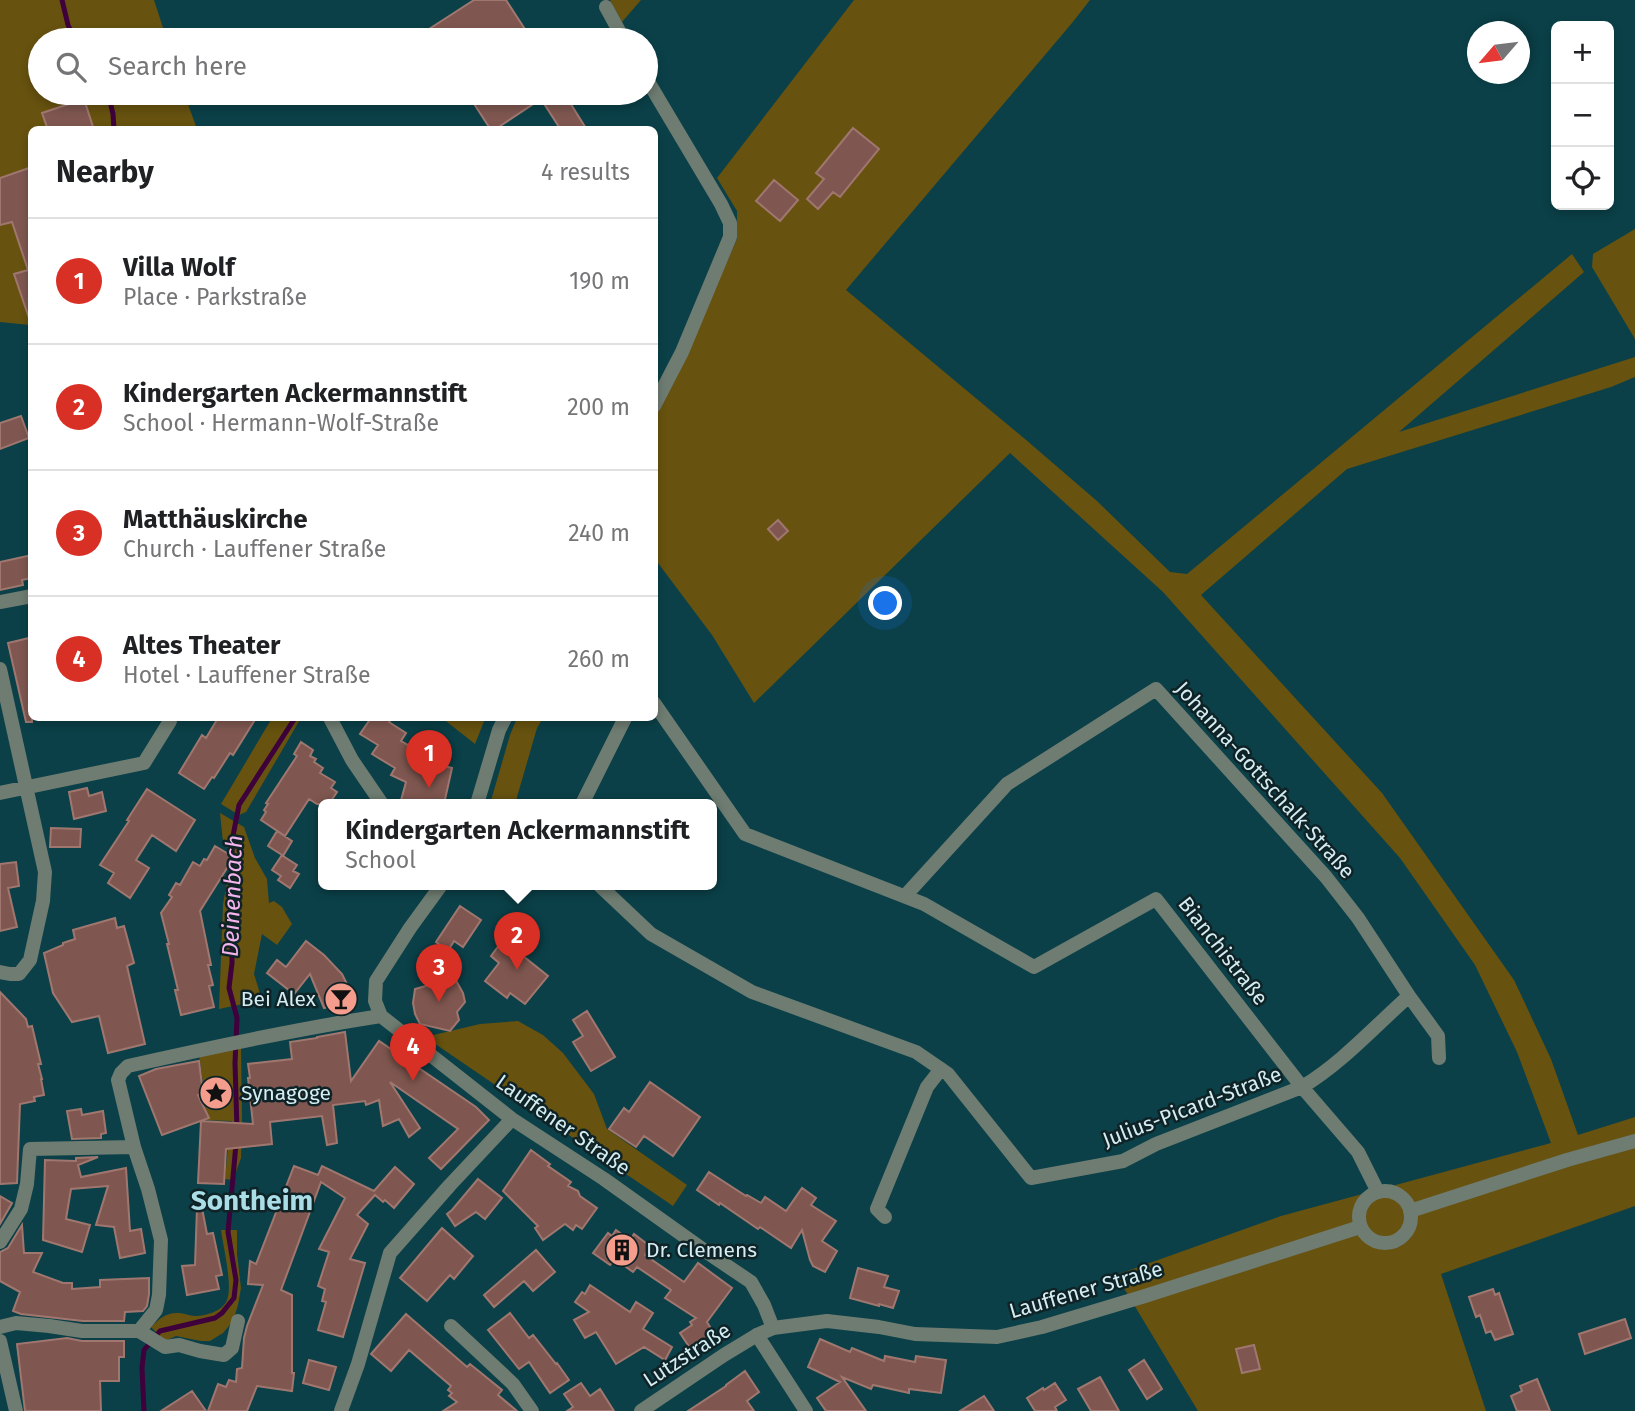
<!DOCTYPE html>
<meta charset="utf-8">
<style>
body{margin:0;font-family:"Fira Sans",sans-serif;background:#f2f2f2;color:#202124}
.controls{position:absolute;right:21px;top:21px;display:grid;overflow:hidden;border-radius:10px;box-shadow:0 4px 10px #0003}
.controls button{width:63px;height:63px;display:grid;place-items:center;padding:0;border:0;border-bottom:2px solid #e0e0e0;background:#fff;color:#202124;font:35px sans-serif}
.compass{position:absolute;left:1467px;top:21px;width:63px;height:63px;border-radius:50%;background:#fff;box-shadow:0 4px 10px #0003;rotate:242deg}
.you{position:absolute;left:886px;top:604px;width:24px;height:24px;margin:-18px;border:5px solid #fff;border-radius:50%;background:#1a73e8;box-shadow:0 0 0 10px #1a73e833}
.badge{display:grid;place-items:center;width:46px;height:46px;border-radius:50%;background:#d93025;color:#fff;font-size:23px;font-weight:700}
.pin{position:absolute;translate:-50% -58px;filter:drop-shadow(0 2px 4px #0008)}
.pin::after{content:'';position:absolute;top:37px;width:24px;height:21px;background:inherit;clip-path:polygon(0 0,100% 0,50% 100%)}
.popup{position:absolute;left:318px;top:799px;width:399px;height:91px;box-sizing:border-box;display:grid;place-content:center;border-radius:10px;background:#fff;filter:drop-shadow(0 2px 5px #0005);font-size:23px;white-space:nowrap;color:#757577}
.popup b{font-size:26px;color:#202124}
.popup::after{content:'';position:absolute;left:50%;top:100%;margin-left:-14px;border:14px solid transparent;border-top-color:#fff}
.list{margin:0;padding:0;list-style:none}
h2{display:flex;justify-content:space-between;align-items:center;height:91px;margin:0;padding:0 28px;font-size:30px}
h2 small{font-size:23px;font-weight:400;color:#757577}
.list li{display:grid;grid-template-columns:46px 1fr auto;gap:21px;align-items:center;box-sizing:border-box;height:126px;padding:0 28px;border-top:2px solid #e0e0e0}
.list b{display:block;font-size:26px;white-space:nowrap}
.list p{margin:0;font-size:23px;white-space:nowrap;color:#757577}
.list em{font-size:23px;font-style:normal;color:#757577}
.icon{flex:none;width:38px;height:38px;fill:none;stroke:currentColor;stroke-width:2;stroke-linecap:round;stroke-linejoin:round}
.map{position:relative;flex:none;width:1635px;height:1411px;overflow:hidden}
.search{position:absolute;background:#fff;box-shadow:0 4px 10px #0003;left:28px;top:28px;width:630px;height:77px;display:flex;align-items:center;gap:18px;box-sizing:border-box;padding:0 24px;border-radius:38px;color:#757577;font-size:26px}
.panel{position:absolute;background:#fff;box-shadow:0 4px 10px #0003;left:28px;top:126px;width:630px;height:595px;border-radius:10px}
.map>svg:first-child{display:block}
.green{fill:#67520f}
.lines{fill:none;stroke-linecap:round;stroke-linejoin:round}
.stream{stroke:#3e013b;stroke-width:5}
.building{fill:#7f5750;stroke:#a0776f;stroke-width:2}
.minor{stroke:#6e7c71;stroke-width:14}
.tertiary{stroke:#6e7c71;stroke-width:14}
.labels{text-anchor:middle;stroke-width:5;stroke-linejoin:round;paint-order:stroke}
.street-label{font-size:21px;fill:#d4edf2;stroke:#0f2327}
.poi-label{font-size:21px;fill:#d4edf2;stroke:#0f2327;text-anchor:start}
.water-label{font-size:23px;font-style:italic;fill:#f4b4ec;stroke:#0f2327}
.district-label{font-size:28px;font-weight:bold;fill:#aadde6;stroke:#0f2327}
</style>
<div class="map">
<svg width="1635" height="1411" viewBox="0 0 1635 1411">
<rect width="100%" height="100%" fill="#0b4048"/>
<path class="green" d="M0,0H154L167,40H40V93H184L197,129L32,130L31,329L30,325L0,322Z
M610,0H641L622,22Z
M854,0H1090L1072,23L846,290L1025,439L1097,501L1170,572L1187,574L1572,254L1584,272L1399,432L1635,357V377L1611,387L1347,469L1201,595L1382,793L1514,980L1551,1059L1578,1135L1635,1117V1206L1441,1274L1486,1411H1198L1116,1275L1281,1216L1551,1143L1517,1052L1475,965L1400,858L1163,592L1010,453L754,703L712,635L655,559L654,417L686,354L737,239V211L717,178Z
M1635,229V339L1592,267L1593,254Z
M272,718H301L246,812L239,815L221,804Z
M442,718H484L485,719L475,744Z
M517,718H543L537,728L515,804H490L510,735Z
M220,813L244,827L255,858L267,879L269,903L274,901L282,907L292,924L277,945L262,934L254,974L262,1000L219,1009L223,904L232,855L223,842Z
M518,1021L543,1035L563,1053L594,1094L607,1129L687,1185L673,1206L425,1037L480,1024Z
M241,1045L242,1121L241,1158L233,1180L225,1179L228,1147H232V1121L200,1120L206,1105L199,1054Z
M221,1230H237V1254L241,1288L238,1305L233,1321L223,1333L210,1341H201L176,1336L165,1341L151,1327C159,1319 166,1312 179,1313C184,1313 189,1316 195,1316C206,1316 223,1311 227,1300C233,1286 223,1246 221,1230Z"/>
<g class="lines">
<path class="stream" d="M62,0L68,25L75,40
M108,93L113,114L114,130
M237,1130L235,1063L237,1018L229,988L232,963V841L239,805L295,718
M144,1411L142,1368L144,1350L160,1331L215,1318L222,1313L234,1298L236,1280L228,1232L236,1144"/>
</g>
<path class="building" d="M474,0H506L532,40H432L426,31Z
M467,93H564L587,130H561L541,99L494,130H491Z
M84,99L94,130H48L42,113Z
M853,128L879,149L840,197L833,192L818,209L807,199L824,179L816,173Z
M32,167V318H29L14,274L28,270L12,222L0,225V178Z
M774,180L798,200L780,221L756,201Z
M21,416L29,438L0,449V423Z
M778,520L788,531L778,540L768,529Z
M32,555V578L22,580L23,585L0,590V562Z
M29,638L32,647V722H26L8,643Z
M218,718H256L233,755L230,753L214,778L212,777L204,789L179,773L202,735L206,738Z
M371,718H392L389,722L406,733L401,741L422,753L418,759L452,768L444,804H400L406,782L391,775L395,768L372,754L378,745L360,734Z
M301,742L313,750L310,756L316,759L314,762L323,768L320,773L335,782L331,788L337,792L329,804H317L309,799L285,836L261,820L266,812L264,810L268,804L266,803L297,756L294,754Z
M87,788L89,796L102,792L106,811L74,819L69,792Z
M147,789L195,820L176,851L152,835L136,860L149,868L130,898L108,883L114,873L100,865L129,821L127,820Z
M51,828L81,829L80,847H50Z
M277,831L292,841L283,856L297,865L293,871L299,874L290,888L278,880L281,876L272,870L282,855L268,846Z
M215,846L232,856L227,864L229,865L200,911L211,965H208L213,985L209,986L214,1007L181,1015L175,990H178L167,944H169L161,913L172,897L169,895L176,883L180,885L193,862L200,866L204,859L207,860Z
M16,862L19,886L8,888L17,927L0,931V864Z
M460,906L481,920L463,947L454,941L448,951L436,942Z
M115,918L117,928L124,926L134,963L127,966L145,1044L108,1053L99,1016L72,1022L53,993L44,953L63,945V943L75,939L73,930Z
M503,940L548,976L525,1004L510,993L507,998L485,981L499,963L491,956Z
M306,941L324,955L342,974L355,1000L324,1008L310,974L294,994L267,973L277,960L286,967Z
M453,975L463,993L465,1002L457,1012L459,1020L450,1031L420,1024L415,1014L413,1003L415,989L429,985L428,979Z
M0,992L26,1019L28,1027L32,1026L41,1064H38L42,1079H41L44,1095L34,1097L35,1101L20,1104L17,1183L0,1184Z
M587,1011L615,1057L591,1071L573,1042L583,1036L573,1020Z
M345,1032L351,1081L379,1041L476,1107L489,1120L441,1169L429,1158L458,1129L390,1082L420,1128L409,1137L399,1119L383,1126L379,1100L366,1105L365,1101L333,1105L337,1143L327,1145L322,1116L270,1122L272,1144L226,1149L224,1184L198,1183L201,1121L253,1124L248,1078H250L248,1064L292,1059L290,1042L317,1038V1037Z
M199,1061L203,1093L198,1095L209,1118L162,1135L139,1076L156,1069Z
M650,1082L700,1117L673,1156L644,1136L636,1147L609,1129L624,1108L629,1112Z
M81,1109L82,1115L103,1111L106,1133L101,1134V1138L72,1139L67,1111Z
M531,1150L550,1164L548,1166L571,1182L568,1186L578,1191L580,1196L597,1208L582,1229L576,1225L573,1230L565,1224L543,1240L535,1228L538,1226L503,1191Z
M98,1157L78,1165L81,1177L126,1168L130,1231L141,1229L145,1253L120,1258L114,1227L96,1225L108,1186L71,1189L66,1219L90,1225L82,1252L43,1240L45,1160L76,1161V1158Z
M294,1166L318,1175L322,1166L374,1191L395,1167L414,1184L394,1208L385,1200L383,1202L375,1195L357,1215L368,1224L350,1259L365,1263L343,1337L318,1330L326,1302L322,1301L325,1289L318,1286L329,1252L319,1249L345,1198L321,1182L281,1290L292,1295V1373H294L292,1391L257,1386L247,1411H208L218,1384L226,1387L229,1380L236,1382L237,1369L242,1368L244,1338L247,1326L263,1285L248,1284L250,1261L256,1264Z
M709,1172L746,1196L747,1195L761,1203L765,1197L786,1211L802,1188L816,1198L811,1205L836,1221L822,1241L837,1251L825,1272L813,1266L810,1260L802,1230L791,1248L760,1227L758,1229L720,1203L719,1205L697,1190Z
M478,1179L502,1198L485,1219L476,1212L455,1226L447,1214L452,1210Z
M0,1196L12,1203L0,1224Z
M197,1208H202L207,1234L213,1233L222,1275L216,1276L219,1289L187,1295L182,1266L195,1265Z
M22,1225L24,1253H42L33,1272L63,1283H72V1289L100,1287V1280L149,1278V1294L147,1306L143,1311L125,1312L124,1321H83L21,1314L13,1311L20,1292L0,1281V1252L8,1248Z
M442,1228L473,1256L454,1279L450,1275L427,1301L400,1278Z
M616,1230L630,1240L634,1234L651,1247L645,1255L684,1282L698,1263L732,1288L707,1322L718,1340L699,1352L694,1345L690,1348L680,1333L692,1325L690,1322L696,1318L665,1298L671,1290L637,1267L633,1272L615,1259L610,1265L593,1253L608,1233L612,1236Z
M536,1250L555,1272L533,1291L524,1281L494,1307L484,1295Z
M858,1268L888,1276L884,1287L899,1291L893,1308L879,1304V1306L850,1298Z
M590,1285L630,1312L636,1302L653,1313L643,1329L672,1347L665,1360L644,1347L616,1364L596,1332L585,1338L574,1320L589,1312L575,1302L582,1292L585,1294Z
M1493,1289L1495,1295L1499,1293L1513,1334L1495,1340L1491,1331L1486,1333L1480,1315L1476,1317L1469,1297Z
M510,1313L529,1338L533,1335L556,1364L557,1363L569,1380L550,1393L529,1362L519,1369L488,1330Z
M406,1314L467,1367L470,1364L502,1390L498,1395L517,1411H443L457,1402L449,1396L452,1393L448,1390L451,1386L409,1350L391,1371L371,1354Z
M1625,1319L1631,1338L1585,1354L1579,1334Z
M67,1338L82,1341H124V1357H119V1381H100L101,1411H25L17,1344Z
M820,1339L850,1352L852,1348L884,1361L885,1356L915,1362L916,1356L946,1360L941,1393L909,1389V1393L873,1385L871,1389L842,1377L866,1411H826L817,1398L840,1382L808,1367Z
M1254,1345L1260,1369L1242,1373L1236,1349Z
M309,1360L336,1367L329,1390L303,1383Z
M1144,1360L1162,1389L1147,1399L1129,1370Z
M745,1371L759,1392L747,1401L754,1411H688L726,1386V1385Z
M1100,1377L1119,1411H1091L1078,1389Z
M1537,1379L1550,1411H1517L1511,1396L1522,1391L1520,1386Z
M581,1383L590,1396L600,1389L614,1411H567L573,1407L564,1394Z
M1055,1383L1066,1400L1055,1407L1057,1411H1035L1027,1398L1043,1388L1044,1390Z
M192,1391L206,1411H161Z
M984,1396L994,1411H960Z"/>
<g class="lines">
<path class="minor" d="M606,7L624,40
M646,78L721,204L730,223V237L682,352L654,406
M0,602L32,596
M0,669L45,872L43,901L30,960L19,974H10L0,972
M654,703L745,834L924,904L1034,967L1156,899L1302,1087L1358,1152L1378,1192
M330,718L352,760L382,804
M0,793L144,763L170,721
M477,804L499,730L505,718
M582,804L625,718
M598,884L651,934L752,992L916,1052L948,1074L1031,1178L1123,1161L1156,1144L1302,1087C1342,1063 1374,1027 1409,996L1358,918L1326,877L1156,689L1007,784L905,896
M1409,996L1438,1036L1439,1058
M381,1016L512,1119L604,1179L705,1251L751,1282L764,1305L773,1328
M381,1016L375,1001L376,981L410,928L442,884
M885,1217L877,1209L927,1087L941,1069
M0,1242L21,1209L27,1184L30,1149L134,1147
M451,1326L513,1384L532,1411
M0,1327L16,1323L49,1326L82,1331H139L165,1347L179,1345L200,1351L224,1355L232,1348L238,1321
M139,1331L156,1310L159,1295L161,1240L148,1189L134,1147L118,1080L121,1073L128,1066C212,1047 296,1029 381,1016
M757,1335L806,1411
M0,1341L16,1411
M341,1411L358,1364L390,1253L450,1185L512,1119"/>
<path class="tertiary" d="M1359 1217a26 26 0 1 1 52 0a26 26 0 1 1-52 0Z
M1410,1211L1567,1160L1635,1141
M641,1411L724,1355L757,1335L773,1328L827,1321L879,1327L915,1334L997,1337L1042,1327L1145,1296L1360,1227"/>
</g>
<defs>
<symbol id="bar-disc" viewBox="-11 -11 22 22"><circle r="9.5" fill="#f59d8d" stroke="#0f2327"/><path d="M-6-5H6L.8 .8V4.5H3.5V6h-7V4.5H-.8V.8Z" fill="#111"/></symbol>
<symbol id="sight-disc" viewBox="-11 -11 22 22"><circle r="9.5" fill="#f59d8d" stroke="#0f2327"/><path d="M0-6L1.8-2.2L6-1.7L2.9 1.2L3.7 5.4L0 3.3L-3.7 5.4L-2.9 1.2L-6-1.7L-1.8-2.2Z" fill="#111"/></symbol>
<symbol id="building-disc" viewBox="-11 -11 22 22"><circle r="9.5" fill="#f59d8d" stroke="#0f2327"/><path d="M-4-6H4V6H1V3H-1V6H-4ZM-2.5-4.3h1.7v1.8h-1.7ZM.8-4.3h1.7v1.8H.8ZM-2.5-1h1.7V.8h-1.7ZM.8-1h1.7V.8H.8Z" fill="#111"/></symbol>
</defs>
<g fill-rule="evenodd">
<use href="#bar-disc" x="322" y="980" width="38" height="38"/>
<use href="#sight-disc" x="197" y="1074" width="38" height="38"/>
<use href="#building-disc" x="603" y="1231" width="38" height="38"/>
</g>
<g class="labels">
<g class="street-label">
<text transform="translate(1265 780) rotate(48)" y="7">Johanna-Gottschalk-Straße</text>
<text transform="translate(1223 951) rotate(52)" y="7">Bianchistraße</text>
<text transform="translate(1192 1107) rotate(-21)" y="7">Julius-Picard-Straße</text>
<text transform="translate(563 1125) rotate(35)" y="7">Lauffener Straße</text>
<text transform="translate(1086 1290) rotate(-16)" y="7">Lauffener Straße</text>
<text transform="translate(687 1355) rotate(-33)" y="7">Lutzstraße</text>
</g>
<g class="poi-label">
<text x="316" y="1006" text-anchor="end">Bei Alex</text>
<text x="241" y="1100">Synagoge</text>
<text x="646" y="1257">Dr. Clemens</text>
</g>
<g class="water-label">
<text transform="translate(232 896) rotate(-88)" y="8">Deinenbach</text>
</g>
<g class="district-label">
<text x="252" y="1210">Sontheim</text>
</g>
</g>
</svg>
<div class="controls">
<button>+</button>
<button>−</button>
<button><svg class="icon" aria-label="locate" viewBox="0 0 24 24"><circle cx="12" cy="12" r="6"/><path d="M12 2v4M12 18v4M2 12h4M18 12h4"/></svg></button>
</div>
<svg class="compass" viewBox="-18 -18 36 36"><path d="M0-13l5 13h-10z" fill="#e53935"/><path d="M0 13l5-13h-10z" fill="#757577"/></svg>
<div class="you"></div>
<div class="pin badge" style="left:429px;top:788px">1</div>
<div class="pin badge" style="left:517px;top:970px">2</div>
<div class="popup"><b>Kindergarten Ackermannstift</b>School</div>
<div class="pin badge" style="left:439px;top:1002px">3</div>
<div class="pin badge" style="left:413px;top:1081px">4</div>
<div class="search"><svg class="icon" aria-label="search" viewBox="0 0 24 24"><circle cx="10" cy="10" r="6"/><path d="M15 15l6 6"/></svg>Search here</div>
<section class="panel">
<h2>Nearby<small>4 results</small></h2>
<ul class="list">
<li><span class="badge">1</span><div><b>Villa Wolf</b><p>Place · Parkstraße</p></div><em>190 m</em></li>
<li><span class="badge">2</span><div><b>Kindergarten Ackermannstift</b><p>School · Hermann-Wolf-Straße</p></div><em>200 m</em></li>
<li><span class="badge">3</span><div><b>Matthäuskirche</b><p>Church · Lauffener Straße</p></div><em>240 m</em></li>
<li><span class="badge">4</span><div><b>Altes Theater</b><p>Hotel · Lauffener Straße</p></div><em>260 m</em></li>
</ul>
</section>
</div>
